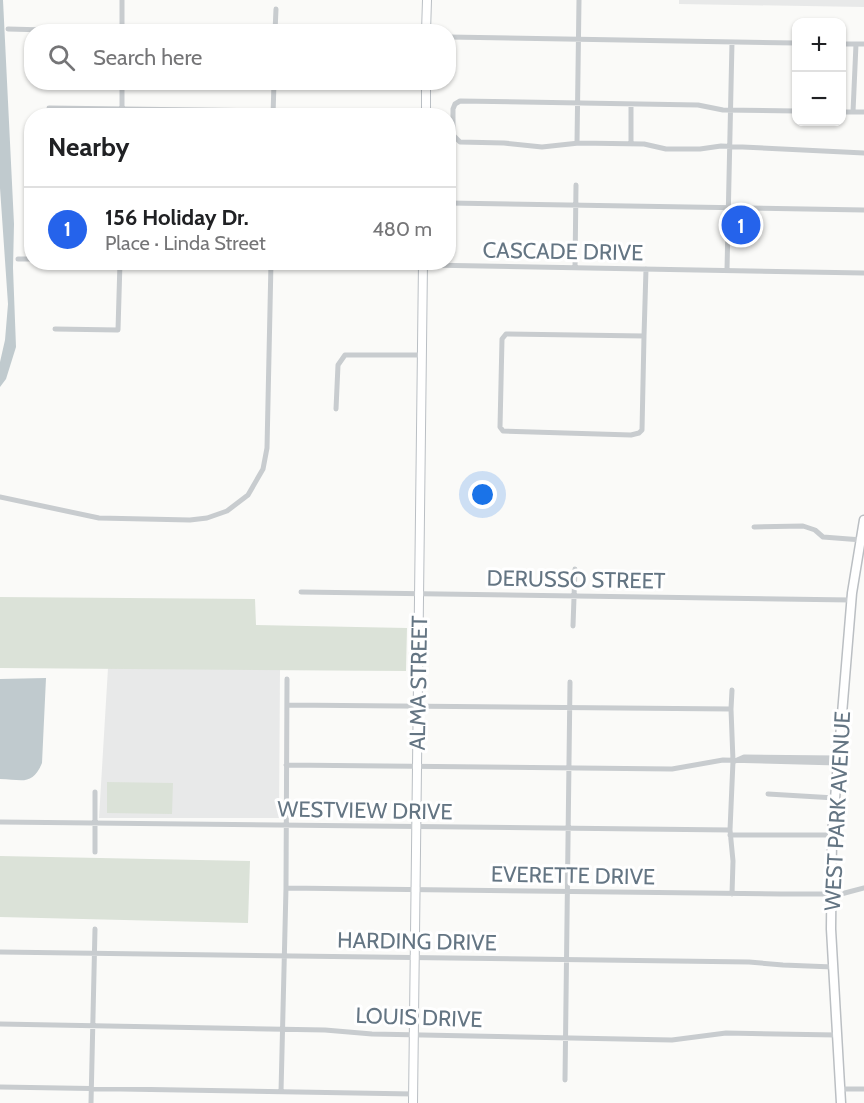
<!DOCTYPE html>
<meta charset="utf-8">
<style>
body{margin:0;font-family:Cabin,sans-serif;background:#f2f2f2;color:#202124}
.controls{position:absolute;right:18px;top:18px;display:grid;overflow:hidden;border-radius:12px;box-shadow:0 2px 4px #0004}
.controls button{width:54px;height:54px;display:grid;place-items:center;padding:0;border:0;border-bottom:2px solid #e0e0e0;background:#fff;color:#202124;font:30px sans-serif}
.you{position:absolute;left:483px;top:495px;width:21px;height:21px;margin:-15px;border:4px solid #fff;border-radius:50%;background:#1a73e8;box-shadow:0 0 0 9px #1a73e833}
.badge{display:grid;place-items:center;width:39px;height:39px;border-radius:50%;background:#2563eb;color:#fff;font-size:20px;font-weight:700}
.pin{position:absolute;translate:-50% -50%;border:3px solid #fff;box-shadow:0 2px 6px #0006}
.list{margin:0;padding:0;list-style:none}
h2{display:flex;justify-content:space-between;align-items:center;height:78px;margin:0;padding:0 24px;font-size:26px}
h2 small{font-size:20px;font-weight:400;color:#757577}
.list li{display:grid;grid-template-columns:39px 1fr auto;gap:18px;align-items:center;box-sizing:border-box;height:84px;padding:0 24px;border-top:2px solid #e0e0e0}
.list b{display:block;font-size:22px;white-space:nowrap}
.list p{margin:0;font-size:20px;white-space:nowrap;color:#757577}
.list em{font-size:20px;font-style:normal;color:#757577}
.icon{flex:none;width:33px;height:33px;fill:none;stroke:currentColor;stroke-width:2;stroke-linecap:round;stroke-linejoin:round}
.map{position:relative;flex:none;width:864px;height:1103px;overflow:hidden}
.search{position:absolute;background:#fff;box-shadow:0 2px 4px #0004;left:24px;top:24px;width:432px;height:66px;display:flex;align-items:center;gap:15px;box-sizing:border-box;padding:0 21px;border-radius:24px;color:#757577;font-size:22px}
.panel{position:absolute;background:#fff;box-shadow:0 2px 4px #0004;left:24px;top:108px;width:432px;height:162px;border-radius:24px}
.map>svg:first-child{display:block}
.built{fill:#e8e9e9}
.green{fill:#dbe2d8}
.water{fill:#c0cace}
.lines{fill:none;stroke-linecap:round;stroke-linejoin:round}
.secondary-casing{stroke:#babfc4;stroke-width:10}
.primary-casing{stroke:#bbbfc3;stroke-width:11}
.street{stroke:#c8cccf;stroke-width:5}
.secondary{stroke:#fff;stroke-width:8}
.primary{stroke:#fff;stroke-width:8}
.labels{text-anchor:middle;stroke-width:6;stroke-linejoin:round;paint-order:stroke}
.street-label{font-size:22px;fill:#647583;stroke:#fff}
</style>
<div class="map">
<svg width="864" height="1103" viewBox="0 0 864 1103">
<rect width="100%" height="100%" fill="#fafaf8"/>
<path class="built" d="M679,0H864V7L679,4Z
M108,668L280,669L279,818H99Z"/>
<path class="green" d="M0,597L255,599L256,625L407,628L406,671L0,668Z
M107,782L173,783L172,814L107,813Z
M0,856L250,861L248,923L0,917Z"/>
<path class="water" d="M0,0H3L14,224L13,268L16,347L6,379L0,387V362L5,340L8,304L0,188Z
M46,678L42,763C32,787 21,779 0,779V679Z"/>
<g class="lines">
<defs>
<path id="secondary" d="M426,32L427,0
M426,116V82
M413,1103L423,262"/>
<path id="primary" d="M841,1103L831,929L832,835L852,593L864,520"/>
</defs>
<use href="#secondary" class="secondary-casing"/>
<use href="#primary" class="primary-casing"/>
<path class="street" d="M8,29L122,32
M122,32V0
M275,32L276,9
M448,37L796,43
M842,44H864
M49,108L426,113
M796,111L723,110L698,105L460,101L455,104L453,109V135L460,142L504,143L542,147L579,143L644,144L666,149H700L721,146L864,153
M842,112H864
M853,112L856,44
M122,116V82
M273,116L274,82
M577,143L579,0
M631,144V104
M448,203L864,210
M18,259H32
M261,262L864,273
M575,268L576,185
M727,270L732,42
M55,329L118,330L120,262
M506,334L644,336L642,430L639,433L631,435L503,431L500,427L502,339Z
M644,336L646,269
M336,409L338,365L345,355H421
M0,497L99,518L190,520L207,518L227,511L248,495L263,469L267,448L271,262
M754,527L803,526L815,530L823,537L862,540
M301,592L851,600
M573,626L575,569
M732,690L731,709L733,761L730,830L733,861L732,894
M287,705L731,709
M735,761L744,757L838,758
M286,765L672,769L723,760L838,763
M768,794L835,798
M0,822L730,830
M730,835H832
M95,852V792
M286,888L781,894H841L864,888
M0,952L749,962L783,965L833,967
M0,1024L325,1030L372,1034L672,1040L726,1033L836,1035
M565,1080L570,682
M0,1087L413,1094
M841,1089H864
M281,1092L286,888L287,679
M91,1103L95,929"/>
<use href="#secondary" class="secondary"/>
<use href="#primary" class="primary"/>
</g>
<g class="labels">
<g class="street-label">
<text transform="translate(563 251) rotate(1)" y="8">CASCADE DRIVE</text>
<text transform="translate(576 579) rotate(1)" y="8">DERUSSO STREET</text>
<text transform="translate(418 683) rotate(-89)" y="8">ALMA STREET</text>
<text transform="translate(365 810) rotate(1)" y="8">WESTVIEW DRIVE</text>
<text transform="translate(837 811) rotate(-87)" y="8">WEST PARK AVENUE</text>
<text transform="translate(573 875) rotate(1)" y="8">EVERETTE DRIVE</text>
<text transform="translate(417 941) rotate(1)" y="8">HARDING DRIVE</text>
<text transform="translate(419 1017) rotate(2)" y="8">LOUIS DRIVE</text>
</g>
</g>
</svg>
<div class="controls">
<button>+</button>
<button>−</button>
</div>
<div class="you"></div>
<div class="pin badge" style="left:741px;top:225px">1</div>
<div class="search"><svg class="icon" aria-label="search" viewBox="0 0 24 24"><circle cx="10" cy="10" r="6"/><path d="M15 15l6 6"/></svg>Search here</div>
<section class="panel">
<h2>Nearby<small></small></h2>
<ul class="list">
<li><span class="badge">1</span><div><b>156 Holiday Dr.</b><p>Place · Linda Street</p></div><em>480 m</em></li>
</ul>
</section>
</div>
